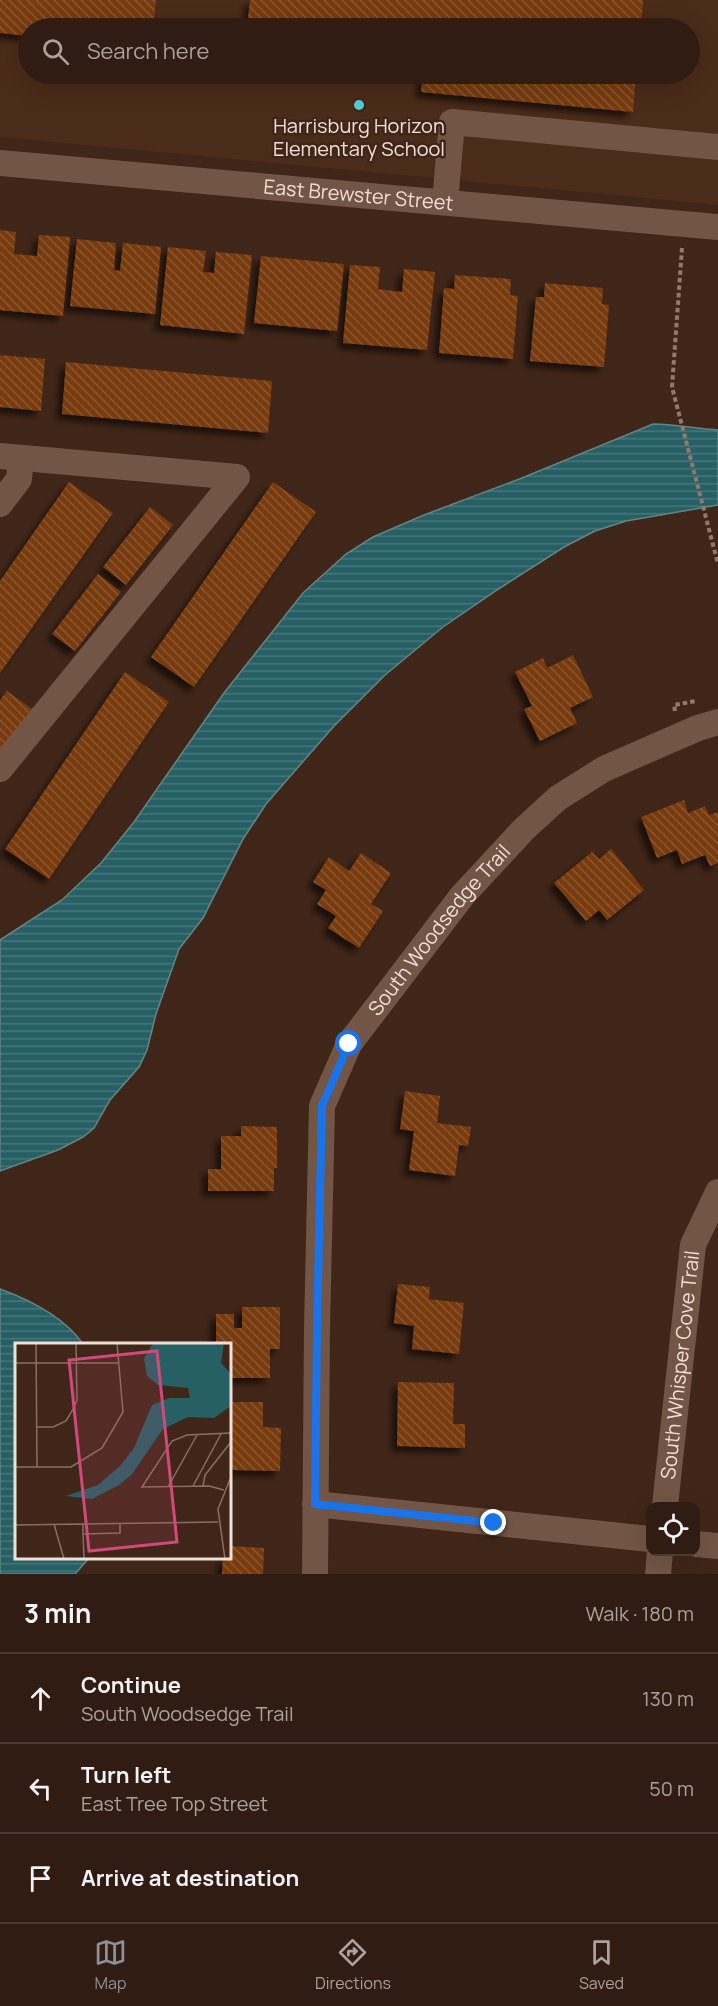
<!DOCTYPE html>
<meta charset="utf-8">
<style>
body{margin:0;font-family:Manrope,sans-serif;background:#38251b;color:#f1f3f6}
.controls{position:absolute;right:18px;bottom:18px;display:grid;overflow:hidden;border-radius:12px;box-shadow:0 6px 24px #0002}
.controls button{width:54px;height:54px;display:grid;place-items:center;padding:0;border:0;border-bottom:2px solid #4b3a32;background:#301c12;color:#f1f3f6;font:30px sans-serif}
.stop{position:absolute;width:18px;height:18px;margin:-14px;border:4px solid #1a73e8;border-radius:50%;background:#fff}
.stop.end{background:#1a73e8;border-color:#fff;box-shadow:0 2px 6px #0008}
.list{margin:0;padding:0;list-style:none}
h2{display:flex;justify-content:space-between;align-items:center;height:78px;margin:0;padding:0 24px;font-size:26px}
h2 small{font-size:20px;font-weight:400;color:#a8a19f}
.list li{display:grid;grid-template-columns:39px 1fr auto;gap:18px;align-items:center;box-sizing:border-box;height:90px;padding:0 24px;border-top:2px solid #4b3a32}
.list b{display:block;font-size:22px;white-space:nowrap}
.list p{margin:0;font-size:20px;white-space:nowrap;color:#a8a19f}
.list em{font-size:20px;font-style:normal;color:#a8a19f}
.icon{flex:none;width:33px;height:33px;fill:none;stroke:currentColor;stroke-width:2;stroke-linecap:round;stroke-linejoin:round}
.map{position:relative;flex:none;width:718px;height:1574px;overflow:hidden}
.search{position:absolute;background:#301c12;box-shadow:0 6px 24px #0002;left:18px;right:18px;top:18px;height:66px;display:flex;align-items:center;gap:15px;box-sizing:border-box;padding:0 21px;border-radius:33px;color:#a8a19f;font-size:22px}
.sheet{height:348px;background:#301c12}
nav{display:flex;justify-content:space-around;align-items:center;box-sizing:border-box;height:84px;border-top:2px solid #4b3a32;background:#301c12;font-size:16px;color:#a8a19f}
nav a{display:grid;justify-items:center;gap:3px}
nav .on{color:#8c9099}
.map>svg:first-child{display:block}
.built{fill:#4b2b19;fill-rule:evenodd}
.water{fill:url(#water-rules);stroke:#638586;stroke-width:1.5}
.building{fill:url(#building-back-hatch);filter:url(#shadow)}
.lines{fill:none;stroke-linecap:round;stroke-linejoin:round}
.path{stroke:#907a6e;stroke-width:4;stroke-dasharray:4.5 3;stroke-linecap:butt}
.minor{stroke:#725545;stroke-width:26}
.route{stroke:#1a73e8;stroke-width:8}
.poi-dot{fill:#52ccd6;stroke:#402618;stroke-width:2}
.labels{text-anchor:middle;stroke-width:5;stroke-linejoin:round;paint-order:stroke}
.poi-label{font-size:20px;fill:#f0dfd6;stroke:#402618}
.street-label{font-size:20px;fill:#f0dfd6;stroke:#402618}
.inset-road{fill:none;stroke:#867064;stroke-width:1.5}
.view{fill:#ce4a7a;fill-opacity:0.15;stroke:#ce4a7a;stroke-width:3}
.inset-edge{fill:none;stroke:#f0dfd6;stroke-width:3}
</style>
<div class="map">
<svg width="718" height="1574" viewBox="0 0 718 1574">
<defs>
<pattern id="water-rules" width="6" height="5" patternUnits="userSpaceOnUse" patternTransform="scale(1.5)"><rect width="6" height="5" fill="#265f64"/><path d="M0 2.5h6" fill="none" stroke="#467679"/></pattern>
<pattern id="building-back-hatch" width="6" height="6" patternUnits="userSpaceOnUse" patternTransform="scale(1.5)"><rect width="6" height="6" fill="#773a11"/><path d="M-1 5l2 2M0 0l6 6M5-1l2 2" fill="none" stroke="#8b5633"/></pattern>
<filter id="shadow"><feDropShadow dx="-5.5" dy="5.5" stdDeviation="3" flood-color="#0009"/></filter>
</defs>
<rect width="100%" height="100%" fill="#402618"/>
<path class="built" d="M0,0H718V205L0,137ZM28,28H690V74H28Z"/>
<path class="water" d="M653,424C675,424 696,429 718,430V505L626,521L595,531L564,547L497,590L443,627L385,675L334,726L266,804L243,839L203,918L179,949L156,1014L147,1050L139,1067L110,1100L94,1128L83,1137L58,1150L0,1171V940L62,900L101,863L134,822L224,693L303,593L346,554L373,537L424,515L522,478Z
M0,1289C30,1300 64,1317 83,1344H16V1558H89L75,1574H0Z"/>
<path class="building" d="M0,0H156L153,28H28V36L0,33Z
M250,0H643L641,28H342L248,19Z
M423,74H636L633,112L421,92Z
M0,230L16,232L14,254L37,256L39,235L70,237L63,316L0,310Z
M77,239L116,243L114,270L120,271L123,243L161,247L155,314L70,306Z
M168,247L206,251L203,272L214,273L216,252L252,255L244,334L160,325Z
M261,256L344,264L337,331L254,323Z
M350,265L380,267L378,289L402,292L404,269L435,272L427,350L343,343Z
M455,275L511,279L510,295L518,296L513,359L439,353L444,288L454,289Z
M545,283L603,288L602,304L609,305L604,367L530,361L536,297H544Z
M0,355L45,359L41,411L0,407Z
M66,362L272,381L268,433L62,414Z
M69,482L113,513L0,673V581Z
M273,482L316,512L194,687L151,657Z
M150,507L173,525L126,585L103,567Z
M98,574L121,592L75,651L52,634Z
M573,655L593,697L570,708L577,723L540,741L524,709L532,706L515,672L543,658L547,668Z
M125,672L169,702L49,879L5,849Z
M7,691L32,709L0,752V700Z
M684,800L688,813L705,806L709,815L718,812V863L710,866L705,855L682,864L677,850L657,858L641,817Z
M611,849L644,890L607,920L599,910L586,921L554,883L592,852L599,859Z
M361,853L391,873L371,904L383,911L359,948L328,928L336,916L317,904L326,890L313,882L329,857L349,871Z
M405,1091L440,1096L437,1123L471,1127L468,1146L459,1145L455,1176L409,1170L414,1131L400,1129Z
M241,1126L277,1127V1168H274V1191H208V1169H221V1136H241Z
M398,1284L430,1287L429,1299L464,1303L459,1354L412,1349L414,1326L394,1323Z
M242,1307H280V1349H270V1378H230V1344H216V1314H234V1328H242Z
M398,1382L454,1383L453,1424H465V1448L397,1446Z
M230,1402H263V1427L281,1428L280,1471L230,1470Z
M230,1546L264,1548L263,1574H222L223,1558H230Z"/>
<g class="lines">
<path class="path" d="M682,248L672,387L718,564
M675,711L674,705L696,701"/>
<g class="minor">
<path id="s1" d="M0,163L718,227"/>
<path d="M445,202L452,122L718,147"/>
<path d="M0,456L237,477L0,769"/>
<path d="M0,504L19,479L21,458"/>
<path d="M315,1504L650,1539"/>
<path id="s2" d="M665,1506L693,1245L718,1192"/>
<path d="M696,1544L718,1546"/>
<path id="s3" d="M315,1574L317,1328L322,1106L349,1044L462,896L524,829L558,798L604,769L698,728L718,722"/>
<path d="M658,1574L660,1552"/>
</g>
</g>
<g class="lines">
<path class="route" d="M349,1044L322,1106L317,1328L315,1504L494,1523"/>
</g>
<circle class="poi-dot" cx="359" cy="105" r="6"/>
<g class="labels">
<g class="poi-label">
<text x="359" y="133">Harrisburg Horizon<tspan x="359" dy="23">Elementary School</tspan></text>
</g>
<g class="street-label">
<text dy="7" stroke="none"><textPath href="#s1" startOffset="360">East Brewster Street</textPath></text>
<text dy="7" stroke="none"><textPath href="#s3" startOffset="681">South Woodsedge Trail</textPath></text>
<text dy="7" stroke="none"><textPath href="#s2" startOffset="142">South Whisper Cove Trail</textPath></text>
</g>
</g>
<g transform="translate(15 1343)">
<rect width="216" height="216" fill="#402618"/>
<path d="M138,0H209L206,20L216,31V63L199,75L173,74L148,86L117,131L104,142L77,156L51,153L83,142L106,122L119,105L137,62L154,55H175L173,45L143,42L132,33L129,15Z" fill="#265f64"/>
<path class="inset-road" d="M21,0L22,124M0,20H104M21,84H38L51,78L57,68L62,57L61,0M0,124H56L87,105L108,69L102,0M178,143L206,91M188,143L190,132L216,99M153,144L182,92M209,147L194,143L127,144L157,98L172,92L216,90M39,181L49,216M68,181V191L105,190V180M0,182L203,179M68,191L69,216M210,216L203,166L216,134"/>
<path class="view" d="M142,8L162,199L74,208L54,17Z"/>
<rect width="216" height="216" class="inset-edge"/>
</g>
</svg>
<div class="controls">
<button><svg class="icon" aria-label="locate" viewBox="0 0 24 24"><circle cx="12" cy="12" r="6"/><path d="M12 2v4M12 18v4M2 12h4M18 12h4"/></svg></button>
</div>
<div class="stop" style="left:349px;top:1044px"></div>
<div class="stop end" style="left:494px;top:1523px"></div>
<div class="search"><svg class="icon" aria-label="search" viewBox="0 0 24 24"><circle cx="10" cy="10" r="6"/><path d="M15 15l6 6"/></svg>Search here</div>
</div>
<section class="sheet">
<h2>3 min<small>Walk · 180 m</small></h2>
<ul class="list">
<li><svg class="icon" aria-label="ahead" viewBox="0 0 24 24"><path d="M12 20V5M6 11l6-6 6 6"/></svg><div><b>Continue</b><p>South Woodsedge Trail</p></div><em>130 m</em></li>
<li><svg class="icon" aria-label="left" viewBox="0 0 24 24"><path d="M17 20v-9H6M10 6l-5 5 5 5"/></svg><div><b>Turn left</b><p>East Tree Top Street</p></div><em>50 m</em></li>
<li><svg class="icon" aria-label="arrive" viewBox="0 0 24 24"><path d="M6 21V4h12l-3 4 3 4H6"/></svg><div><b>Arrive at destination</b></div></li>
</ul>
</section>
<nav>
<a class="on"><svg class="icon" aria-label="map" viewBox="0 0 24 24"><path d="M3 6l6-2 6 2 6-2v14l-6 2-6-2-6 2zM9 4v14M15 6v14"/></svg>Map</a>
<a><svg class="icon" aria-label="directions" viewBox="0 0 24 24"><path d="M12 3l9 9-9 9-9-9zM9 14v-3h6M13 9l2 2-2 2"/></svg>Directions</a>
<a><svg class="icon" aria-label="saved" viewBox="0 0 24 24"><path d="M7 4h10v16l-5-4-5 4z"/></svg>Saved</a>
</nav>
